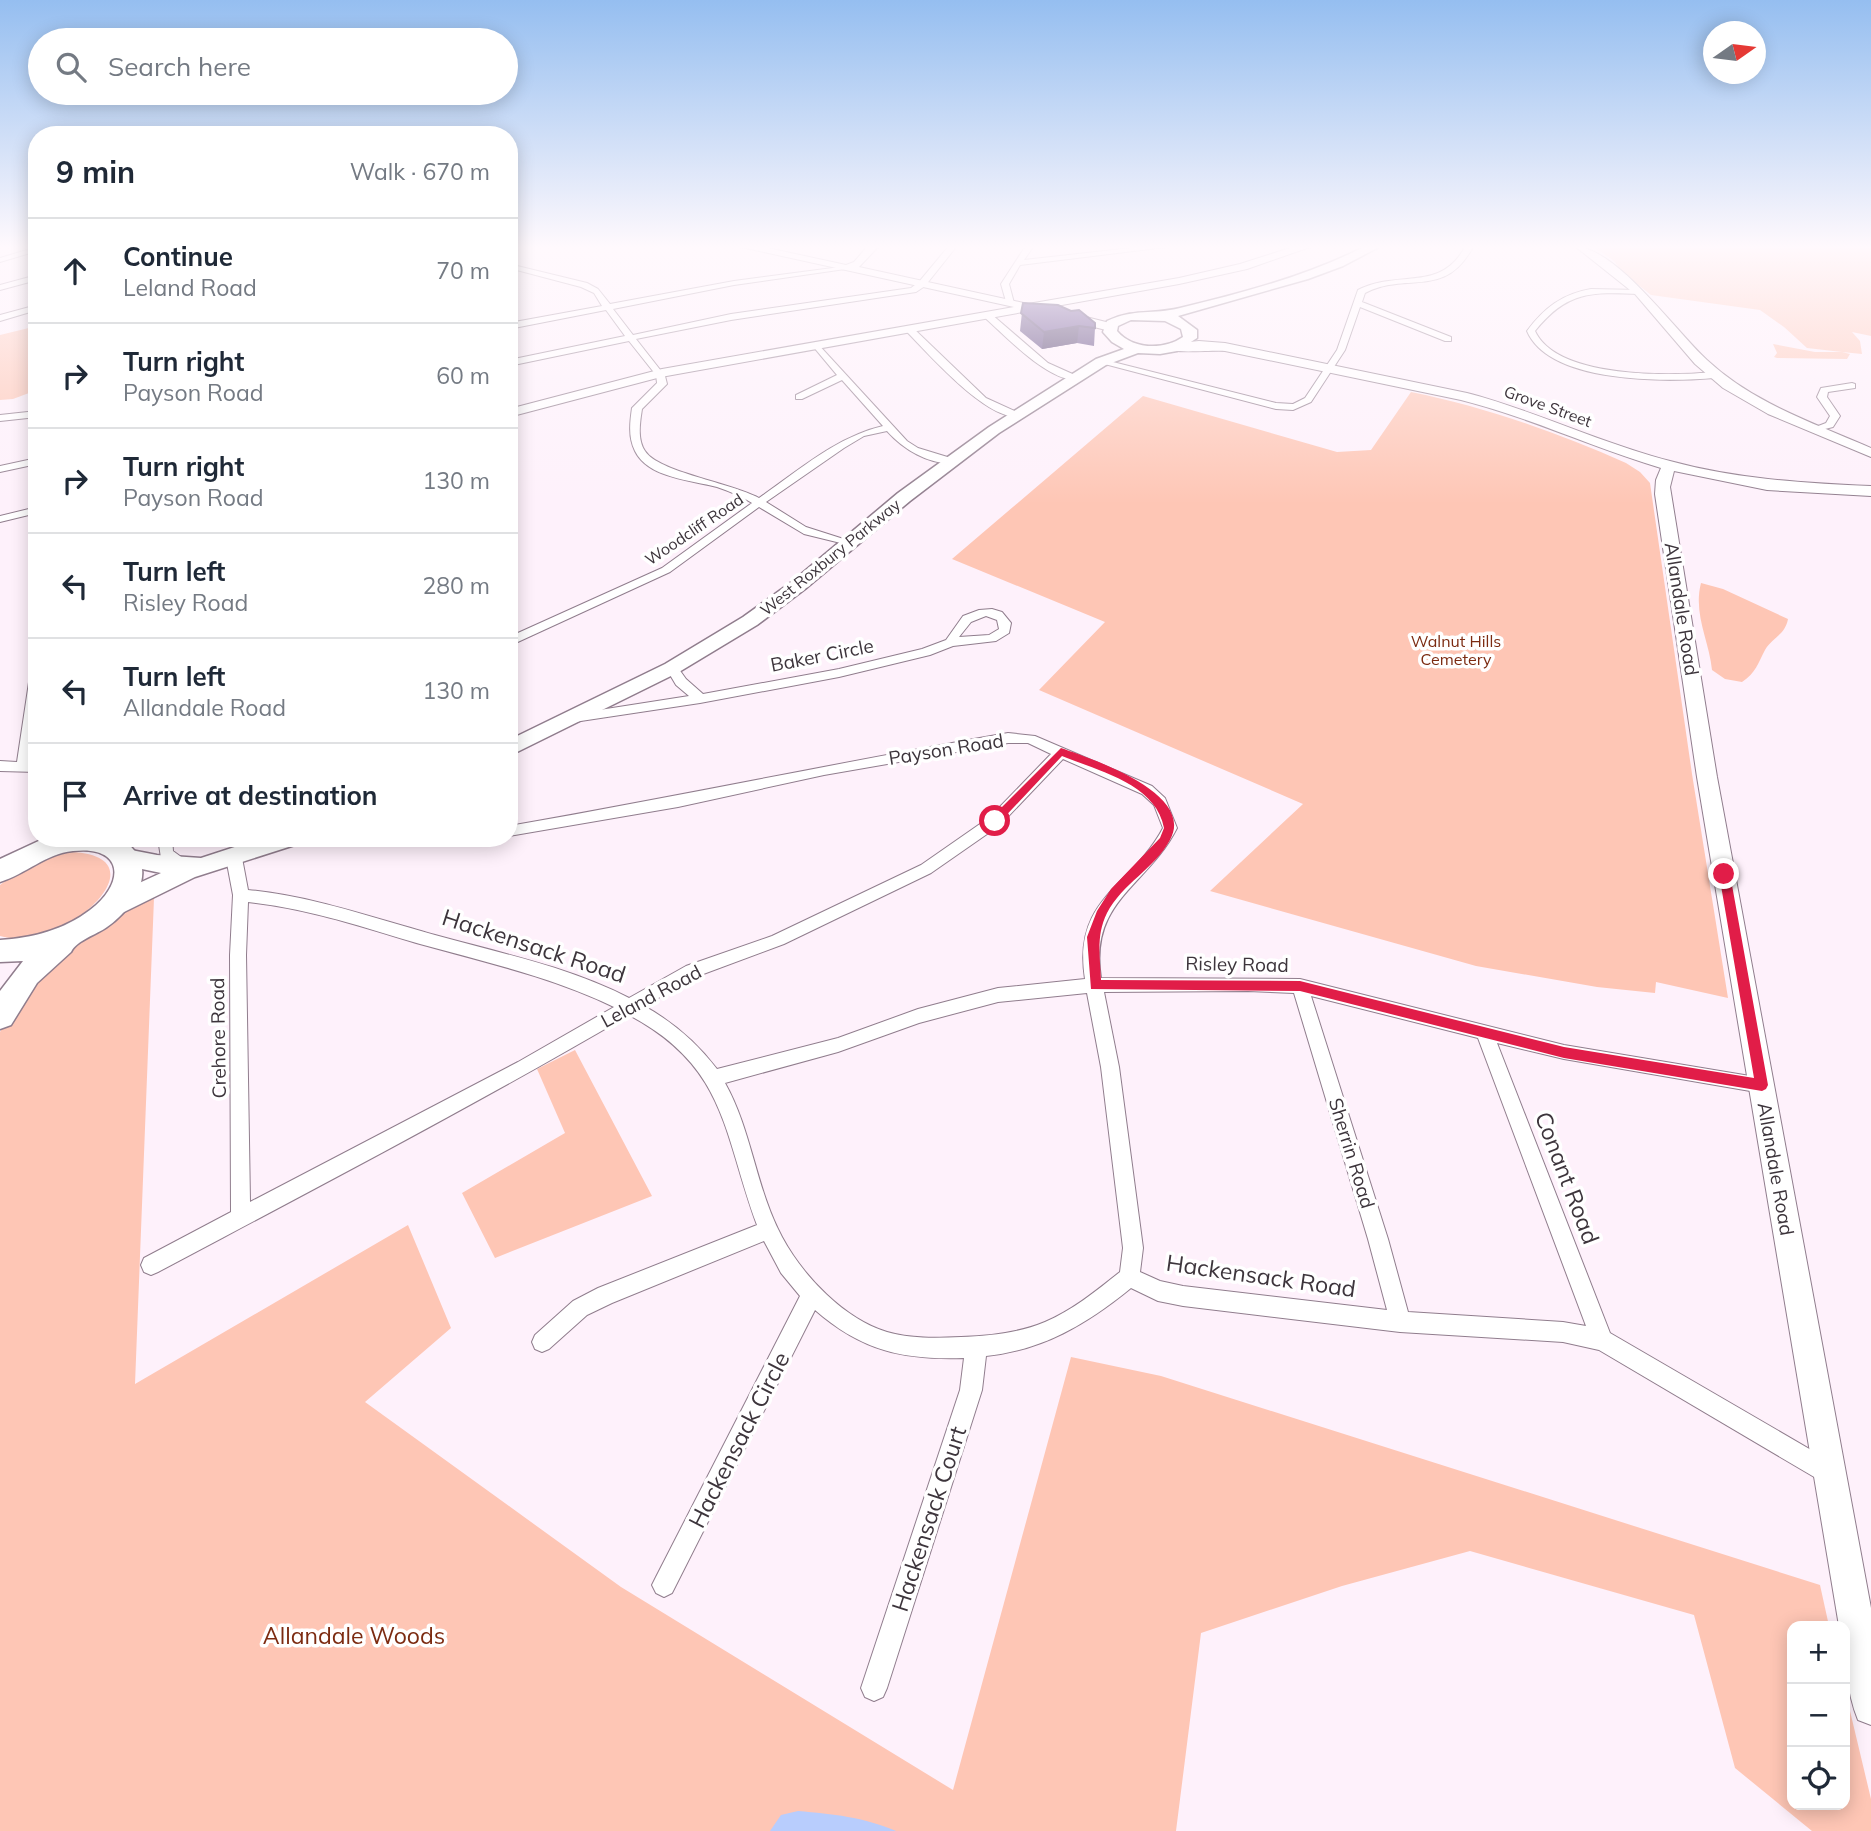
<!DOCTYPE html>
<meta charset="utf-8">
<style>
body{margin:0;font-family:Mulish,sans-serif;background:#f6f6f7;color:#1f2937}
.controls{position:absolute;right:21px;bottom:21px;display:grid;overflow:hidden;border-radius:14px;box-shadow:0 4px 18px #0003}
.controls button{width:63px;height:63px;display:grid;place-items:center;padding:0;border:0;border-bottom:2px solid #e0e1e3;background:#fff;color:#1f2937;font:35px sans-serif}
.compass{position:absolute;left:1703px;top:21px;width:63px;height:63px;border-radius:50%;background:#fff;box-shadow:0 4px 18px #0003;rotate:76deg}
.stop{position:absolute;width:21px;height:21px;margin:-16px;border:5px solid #e11d48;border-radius:50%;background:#fff}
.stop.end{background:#e11d48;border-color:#fff;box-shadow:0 2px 7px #0008}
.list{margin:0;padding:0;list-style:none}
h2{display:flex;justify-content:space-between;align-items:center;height:91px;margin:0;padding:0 28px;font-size:30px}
h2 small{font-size:23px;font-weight:400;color:#747a83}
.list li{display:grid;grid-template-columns:46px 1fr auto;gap:21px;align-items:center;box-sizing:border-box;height:105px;padding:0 28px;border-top:2px solid #e0e1e3}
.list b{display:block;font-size:26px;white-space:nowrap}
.list p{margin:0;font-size:23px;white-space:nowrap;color:#747a83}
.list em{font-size:23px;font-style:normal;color:#747a83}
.icon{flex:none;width:38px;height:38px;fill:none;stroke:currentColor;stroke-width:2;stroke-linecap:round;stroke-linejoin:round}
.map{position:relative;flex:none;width:1871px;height:1831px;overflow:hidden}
.search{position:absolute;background:#fff;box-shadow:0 4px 18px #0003;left:28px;top:28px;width:490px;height:77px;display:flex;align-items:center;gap:18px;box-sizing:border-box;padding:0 24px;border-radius:38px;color:#747a83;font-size:26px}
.panel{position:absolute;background:#fff;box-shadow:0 4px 18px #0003;left:28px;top:126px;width:490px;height:721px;border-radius:28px}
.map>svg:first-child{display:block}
.green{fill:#fec6b5}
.water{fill:#b8cdfd}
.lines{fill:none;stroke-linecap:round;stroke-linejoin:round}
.street-casing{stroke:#907d8d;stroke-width:2}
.secondary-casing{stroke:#907d8d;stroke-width:2}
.primary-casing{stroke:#907d8d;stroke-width:3}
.highway-casing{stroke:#907d8d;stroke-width:3}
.street{fill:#fff;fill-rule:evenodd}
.secondary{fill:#fff;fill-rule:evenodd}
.primary{fill:#fff;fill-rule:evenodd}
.highway{fill:#fff;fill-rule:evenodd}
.wall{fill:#4c3472}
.shaded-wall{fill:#3e2a5d}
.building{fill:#583c85;stroke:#3e2a5d;stroke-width:2}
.route{fill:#e11d48}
.labels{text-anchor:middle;stroke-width:7;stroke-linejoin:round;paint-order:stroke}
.far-street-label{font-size:16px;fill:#3d353c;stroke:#fff}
.far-park-label{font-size:16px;fill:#7c2b11;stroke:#fff}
.street-label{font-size:19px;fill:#3d353c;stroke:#fff}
.near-street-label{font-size:23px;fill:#3d353c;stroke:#fff}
.near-park-label{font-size:23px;fill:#7c2b11;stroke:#fff}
</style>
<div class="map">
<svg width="1871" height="1831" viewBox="0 0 1871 1831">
<rect width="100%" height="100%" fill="#fef1fb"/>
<path class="green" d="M1594,247H1871V336L1852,332L1860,341L1862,354L1842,352L1850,354L1847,359L1777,358L1774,357L1777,353L1773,344L1815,352H1842L1807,348L1784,327L1760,310L1651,295L1622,272L1614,261Z
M37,326V390L13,399L0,400V335Z
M1411,392C1485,407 1557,432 1626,463L1640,472L1650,483L1692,774L1728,998L1656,982L1655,993L1597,987L1476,966L1210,891L1303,804L1039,690L1105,622L952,559L1143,396L1337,452L1371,450Z
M1701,583L1723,589L1788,619C1785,635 1773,637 1765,650C1758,663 1756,673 1742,682L1725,679L1712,670C1709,640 1693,614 1701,583Z
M71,852C168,856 63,955 0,936V885C20,868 45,857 71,852Z
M154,898L135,1384L408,1225L451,1328L365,1402L621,1587L953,1790L1071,1357L1161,1376L1820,1585L1829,1626H1792V1805H1845V1690L1871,1799V1831H1812L1735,1768L1694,1615L1470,1551L1342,1586L1201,1633L1176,1831H0V1032L27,983L133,900Z
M575,1050L652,1196L495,1258L462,1193L565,1133L537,1069Z"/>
<path class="water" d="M798,1811C833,1814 863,1817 896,1831H770L781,1815Z"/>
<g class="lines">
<defs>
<path id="street" d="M37,247V251L0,262V258Z
M948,247H956L925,286L916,292L731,320L636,339L665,376L667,384L642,409C640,422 637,439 645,451C658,472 732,483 759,498C798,471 836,437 883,426L842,380L802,399H796V395L837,375L812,345L816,342L907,441L918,448L954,459V463C929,465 903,449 887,431L864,436L844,448L766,502L806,527L853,542V546L804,534L759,507L670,572L509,646V637L662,568L752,503C741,496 729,491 717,487C691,480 648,478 635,451C628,437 630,422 632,408L657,383L656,375L629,341L509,366V360L625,336L606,310L509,329V323L602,306L594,293L581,287L509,268V264L587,283L598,289L610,304L734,281L848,266L852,268L734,285L613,309L633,335L731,314L911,288L919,282Z
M1025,247H1033L1024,260L1140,247H1166L1020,265L1009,284L1014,303L1007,305L1001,284Z
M1465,247H1473C1444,300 1408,271 1365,293L1362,302L1451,337V341H1445L1360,307L1345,350L1311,402L1293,410L1276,409L1097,362L1101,359L1276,403L1293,404L1305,398L1337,350L1358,290C1399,269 1440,293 1465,247Z
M37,275V280L0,290V285Z
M1591,289L1639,290L1643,292L1639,294C1591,292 1567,291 1535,331C1557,379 1671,376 1715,372L1720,375L1715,378C1666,382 1550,384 1527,331C1544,308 1562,294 1591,289Z
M37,305V310L0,321V315Z
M984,313H990L1048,363L1077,376V380C1047,381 1006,336 984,317Z
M906,327H912L986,398L1019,413V417C985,419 930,355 906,331Z
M1852,383L1855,384V388L1828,392L1827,397L1840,416L1833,427L1813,432V428L1826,423L1830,416L1817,397L1821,388Z
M37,411V417L0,421V415Z
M37,458V464L0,472V466Z
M37,507V513L0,522V516Z
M992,609L1002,612L1011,623L1009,633L996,641L953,646L930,655L839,677L700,703L574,722L567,718L574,714L689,696L676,685L666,668L672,664L676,665L686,679L703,694L839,669L922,649L946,640L963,616L979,610ZM986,616L997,620L999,629L989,635L959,637L971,622Z
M37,665V717L31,762H37V772L0,771V761L17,762L31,669Z
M1008,733L1035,736L1152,786L1165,798L1177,828C1147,887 1089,900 1101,978L1300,979L1564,1045L1768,1079L1771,1085L1768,1091L1762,1093L1564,1059L1497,1043L1610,1333L1837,1465L1840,1473L1837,1481L1829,1484L1821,1481L1599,1350L1563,1342L1400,1332L1183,1306L1158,1301L1131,1288C1087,1324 1043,1350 986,1356L982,1390L887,1688L883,1697L874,1701L865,1697L861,1688L960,1390L964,1358C903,1360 862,1351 815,1310L672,1593L664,1597L656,1593L652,1585L656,1577L800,1296L781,1273L764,1241L612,1303L587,1315L549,1349L542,1352L535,1349L532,1342L535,1335L573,1301L598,1288L757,1225C723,1133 727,1067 629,1015C475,1105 316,1188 158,1272L151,1275L144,1272L141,1265L144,1258L231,1212L230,955L233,895L226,858L229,854H239L242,858L248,890C312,896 373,918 435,935C500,953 569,967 629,998L686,966L772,936L921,865L990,817L1051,754L1028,743H1008L824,775L678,807L509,836V826C676,797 841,762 1008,733ZM1063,759L1142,794L1154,805L1163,828C1132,887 1072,897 1085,979L998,988L918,1009L838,1038L717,1069C697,1043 673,1022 644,1006L698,976L784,944L931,873L1000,825ZM248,902C307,908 363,927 420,944C485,962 552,977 614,1007L518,1062L250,1202L246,955ZM1248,991L1294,993L1368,1239L1387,1310L1183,1286L1160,1281L1140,1272L1143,1248L1119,1067L1104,992ZM1087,993L1101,1067L1123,1248L1120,1272C1096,1291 1073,1310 1045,1322C1019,1333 989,1336 961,1337C937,1338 911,1339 887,1332C844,1319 803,1276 782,1237C756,1189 752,1131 725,1083L838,1052L919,1023L998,1002ZM1311,996L1478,1038L1586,1326L1563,1322L1408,1312L1388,1239Z
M158,838H172L173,851L192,865L189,869H179L161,858Z"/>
<path id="secondary" d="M741,247H763L846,265L854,262L867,247H878L859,267L1028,304L1179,278L1240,264L1293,247H1310L1247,269L1179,284L661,377L509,417V409L662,369L1014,307Z
M1576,247C1616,247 1677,333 1707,360C1753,403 1814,423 1871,448V457L1768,414L1723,388L1695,364L1635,294Z
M1062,311L1114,324L1116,327L1110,331L1058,318L1056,315Z
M1199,341L1225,343L1467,393C1536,411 1600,443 1670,461C1736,479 1803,483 1871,486V496L1767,490L1674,471L1670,487L1717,777L1871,1608V1725L1858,1720C1846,1691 1845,1658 1845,1626H1839L1697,777L1655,494L1656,480L1661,468C1593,448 1529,417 1461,400L1225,351C1211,350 1171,354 1163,348L1169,344Z"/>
<path id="primary" d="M1364,247H1379L1343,266L1308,279L1178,316L1197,330V338L1177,351L1160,354L1138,353L1106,365L999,433L910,501L805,589L757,625L679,672L509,756V740L665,664L743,617L793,581L898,493L989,427L1096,359L1124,349L1112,342L1103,332L1107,321C1135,308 1152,315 1180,308C1242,293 1307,276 1364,247ZM1131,320L1165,321L1181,329L1183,337C1164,350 1133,350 1117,331L1118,326Z
M262,838H301L298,844L195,877L120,914L111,916L102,914L99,907L102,900L161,873L118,864L114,858L118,852L126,849L157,855L201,858Z"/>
<path id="highway" d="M45,838H117C129,843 136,850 140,861C150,885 125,915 107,927C96,935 77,940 71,952L37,983L11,1025L0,1029V991L23,961L0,962V940C32,938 64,930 90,910C125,884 125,845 73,851C45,854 26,874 0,882V859Z"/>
</defs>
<use href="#street" class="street-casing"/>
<use href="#secondary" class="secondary-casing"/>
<use href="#primary" class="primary-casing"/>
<use href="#highway" class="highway-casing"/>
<use href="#street" class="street"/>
<use href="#secondary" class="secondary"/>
<use href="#primary" class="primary"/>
<use href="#highway" class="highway"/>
</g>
<path class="wall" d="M1023,303L1095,328L1094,346L1077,343L1042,349L1020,331Z"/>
<path class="shaded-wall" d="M1079,326L1077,343L1042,349L1044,332Z"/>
<path class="building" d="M1023,303L1058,305L1071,311L1079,310L1095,323V328L1079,326L1044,332L1021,313Z"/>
<linearGradient id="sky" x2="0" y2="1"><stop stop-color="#95bef0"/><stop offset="0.49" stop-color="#fff9fd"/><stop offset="1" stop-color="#fff9fd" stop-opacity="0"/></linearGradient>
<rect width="1871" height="504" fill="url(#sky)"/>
<path class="route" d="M1061,748C1092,759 1196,793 1170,840C1155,868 1122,884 1107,913C1096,935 1100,956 1101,980L1300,981L1564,1047L1754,1078L1719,874L1724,870L1730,874L1768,1085L1766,1089L1762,1091L1564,1058L1300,991L1091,989L1087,937L1097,911L1111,889L1160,838L1164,828C1156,784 1099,771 1062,756L998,824H991V818Z"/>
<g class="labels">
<g class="far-street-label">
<text transform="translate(1548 406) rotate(20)" y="6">Grove Street</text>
<text transform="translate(694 529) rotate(-34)" y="6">Woodcliff Road</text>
<text transform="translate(830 557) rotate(-39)" y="6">West Roxbury Parkway</text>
</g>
<g class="far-park-label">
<text x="1456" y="647">Walnut Hills<tspan x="1456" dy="18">Cemetery</tspan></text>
</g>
<g class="street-label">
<text transform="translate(1682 609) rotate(81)" y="7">Allandale Road</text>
<text transform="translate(822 655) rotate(-11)" y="7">Baker Circle</text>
<text transform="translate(946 749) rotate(-9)" y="7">Payson Road</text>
<text transform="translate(1237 964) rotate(1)" y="7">Risley Road</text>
<text transform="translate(651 996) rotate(-28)" y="7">Leland Road</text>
<text transform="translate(218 1038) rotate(-91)" y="7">Crehore Road</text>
<text transform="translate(1352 1153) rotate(73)" y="7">Sherrin Road</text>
<text transform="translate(1776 1169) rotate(80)" y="7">Allandale Road</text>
</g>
<g class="near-street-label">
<text transform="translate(534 946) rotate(18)" y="8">Hackensack Road</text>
<text transform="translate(1567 1178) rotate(69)" y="8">Conant Road</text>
<text transform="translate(1261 1276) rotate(8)" y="8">Hackensack Road</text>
<text transform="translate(739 1440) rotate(-63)" y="8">Hackensack Circle</text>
<text transform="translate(929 1519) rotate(-72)" y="8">Hackensack Court</text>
</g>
<g class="near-park-label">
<text x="354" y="1644">Allandale Woods</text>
</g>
</g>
</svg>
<div class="controls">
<button>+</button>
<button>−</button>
<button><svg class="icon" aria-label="locate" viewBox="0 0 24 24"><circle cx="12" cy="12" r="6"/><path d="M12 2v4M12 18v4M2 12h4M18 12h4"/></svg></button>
</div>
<svg class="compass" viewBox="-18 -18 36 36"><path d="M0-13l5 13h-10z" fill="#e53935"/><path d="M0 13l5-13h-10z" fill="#747a83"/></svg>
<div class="stop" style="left:995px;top:821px"></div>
<div class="stop end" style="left:1724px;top:874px"></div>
<div class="search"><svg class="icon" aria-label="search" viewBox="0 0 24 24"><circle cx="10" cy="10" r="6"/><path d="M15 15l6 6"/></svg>Search here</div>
<section class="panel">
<h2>9 min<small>Walk · 670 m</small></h2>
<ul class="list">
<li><svg class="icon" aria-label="ahead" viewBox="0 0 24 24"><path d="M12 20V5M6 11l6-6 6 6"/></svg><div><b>Continue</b><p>Leland Road</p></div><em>70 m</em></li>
<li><svg class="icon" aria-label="right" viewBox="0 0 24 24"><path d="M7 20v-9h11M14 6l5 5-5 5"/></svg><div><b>Turn right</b><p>Payson Road</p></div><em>60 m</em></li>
<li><svg class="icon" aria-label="right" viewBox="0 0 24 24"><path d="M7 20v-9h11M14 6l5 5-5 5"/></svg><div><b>Turn right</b><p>Payson Road</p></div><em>130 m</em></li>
<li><svg class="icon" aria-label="left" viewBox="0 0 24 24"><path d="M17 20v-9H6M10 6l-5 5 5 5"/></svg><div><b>Turn left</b><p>Risley Road</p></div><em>280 m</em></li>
<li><svg class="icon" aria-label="left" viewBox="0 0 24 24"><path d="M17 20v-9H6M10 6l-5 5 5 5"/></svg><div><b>Turn left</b><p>Allandale Road</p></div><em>130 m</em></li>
<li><svg class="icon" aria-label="arrive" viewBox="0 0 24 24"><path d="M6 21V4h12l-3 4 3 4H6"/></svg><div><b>Arrive at destination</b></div></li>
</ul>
</section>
</div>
